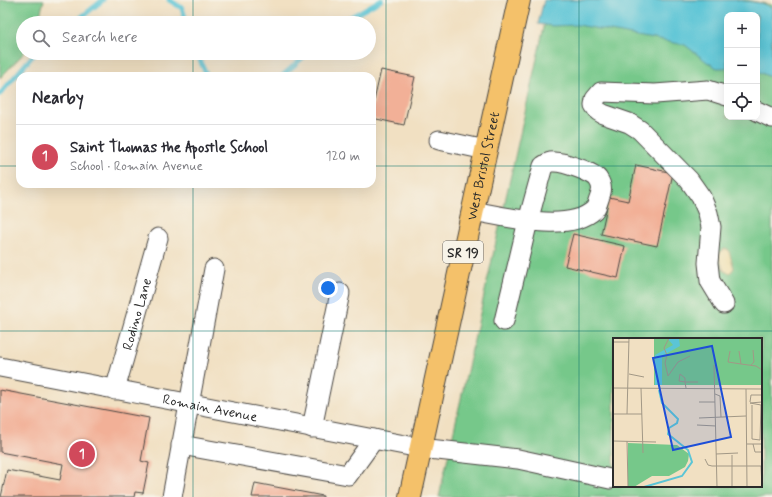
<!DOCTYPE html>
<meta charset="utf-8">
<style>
body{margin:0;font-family:Mynerve,sans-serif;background:#f7f7f7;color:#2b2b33}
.controls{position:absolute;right:12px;top:12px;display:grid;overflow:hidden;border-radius:8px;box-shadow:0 4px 16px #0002}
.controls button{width:36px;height:36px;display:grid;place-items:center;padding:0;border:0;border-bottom:1px solid #e1e1e2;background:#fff;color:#2b2b33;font:20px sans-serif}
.you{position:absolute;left:328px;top:288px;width:14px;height:14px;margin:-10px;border:3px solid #fff;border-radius:50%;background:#1a73e8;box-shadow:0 0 0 6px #1a73e833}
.badge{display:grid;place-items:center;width:26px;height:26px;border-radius:50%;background:#d1495b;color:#fff;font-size:13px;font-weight:700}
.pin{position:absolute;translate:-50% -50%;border:2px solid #fff;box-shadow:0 1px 4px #0006}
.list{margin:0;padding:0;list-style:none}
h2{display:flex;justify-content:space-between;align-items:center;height:52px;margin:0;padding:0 16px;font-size:17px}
h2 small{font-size:13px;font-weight:400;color:#7c7c81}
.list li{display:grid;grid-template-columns:26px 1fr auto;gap:12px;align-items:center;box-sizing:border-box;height:64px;padding:0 16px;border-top:1px solid #e1e1e2}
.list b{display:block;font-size:15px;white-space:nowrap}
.list p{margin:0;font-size:13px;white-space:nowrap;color:#7c7c81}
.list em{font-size:13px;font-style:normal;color:#7c7c81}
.icon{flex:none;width:22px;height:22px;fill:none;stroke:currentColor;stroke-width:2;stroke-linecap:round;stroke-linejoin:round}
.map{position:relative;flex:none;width:772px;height:497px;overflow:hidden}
.search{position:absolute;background:#fff;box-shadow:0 4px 16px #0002;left:16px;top:16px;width:360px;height:44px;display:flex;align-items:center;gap:10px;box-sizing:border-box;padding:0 14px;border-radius:22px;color:#7c7c81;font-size:15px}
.panel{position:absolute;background:#fff;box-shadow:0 4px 16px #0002;left:16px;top:72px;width:360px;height:116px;border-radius:12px}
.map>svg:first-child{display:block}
.green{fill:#76c88a;stroke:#507a5a;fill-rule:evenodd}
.sand{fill:#eeda9e;stroke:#8c8264}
.water{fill:#5bc5d6;stroke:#437880}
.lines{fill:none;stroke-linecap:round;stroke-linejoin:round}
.stream{stroke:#5bc5d6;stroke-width:5}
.building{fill:#f2b097}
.minor-casing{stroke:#494642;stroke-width:21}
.major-casing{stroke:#494642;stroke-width:24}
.minor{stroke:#fff;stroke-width:19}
.major{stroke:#f4c16a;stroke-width:22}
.grid{fill:none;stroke:#0f766e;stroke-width:1;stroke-opacity:0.55}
.labels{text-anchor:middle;stroke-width:3;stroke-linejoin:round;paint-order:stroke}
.shield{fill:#f7f3e8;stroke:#686764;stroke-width:1}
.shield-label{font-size:13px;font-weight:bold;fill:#2b2b2b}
.street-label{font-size:14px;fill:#2b2b2b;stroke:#f7f3e8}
.inset-river{fill:none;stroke:#5bc5d6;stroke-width:2}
.inset-road{fill:none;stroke:#a29886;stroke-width:1}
.view{fill:#1d4ed8;fill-opacity:0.15;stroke:#1d4ed8;stroke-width:2}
.inset-edge{fill:none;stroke:#2b2b2b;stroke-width:2}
</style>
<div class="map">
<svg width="772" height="497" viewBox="0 0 772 497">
<rect width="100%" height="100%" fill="#f7f3e8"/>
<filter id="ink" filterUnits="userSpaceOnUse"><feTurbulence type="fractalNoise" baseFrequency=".025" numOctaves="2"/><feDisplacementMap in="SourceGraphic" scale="8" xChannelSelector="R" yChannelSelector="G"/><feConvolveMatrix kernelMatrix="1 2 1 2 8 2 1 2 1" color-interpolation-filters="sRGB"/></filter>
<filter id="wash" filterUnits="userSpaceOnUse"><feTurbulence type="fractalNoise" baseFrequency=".012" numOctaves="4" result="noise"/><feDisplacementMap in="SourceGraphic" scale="16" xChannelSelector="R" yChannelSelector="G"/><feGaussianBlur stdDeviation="0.9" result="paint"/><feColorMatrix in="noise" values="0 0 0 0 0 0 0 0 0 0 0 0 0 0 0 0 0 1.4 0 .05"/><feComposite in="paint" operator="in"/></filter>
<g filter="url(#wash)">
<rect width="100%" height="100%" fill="#f1e0c2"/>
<path class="green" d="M0,0H44L38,23H23L24,53L0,78Z
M550,0H747L772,5V497H439ZM727,15H757V117H727ZM614,339H761V486H614Z"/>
<path class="sand" d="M725,249H728C729,251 733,265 734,268L731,272L729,273L724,271L719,258L720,252Z"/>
<path class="water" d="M544,0H736L761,3L772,8V78L757,71V15H727V68H717L707,62L685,45L578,25L553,26L538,24Z"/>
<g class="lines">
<path class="stream" d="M169,0L182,8L187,23
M74,23L103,0
M340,23L381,0
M197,53L207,76
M282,76L308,53
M0,94L35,53"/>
</g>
<g id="blocks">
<path class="building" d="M381,70L415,77L404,125L372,118V110Z
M636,165L673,173L657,246L601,234L609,197L628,201Z
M573,234L625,246L618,278L565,266Z
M0,390L149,418L141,461L149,463L143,493L135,492L134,497H1L7,470L60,480L63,464L0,452Z
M255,483L323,496V497H252Z"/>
</g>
</g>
<g filter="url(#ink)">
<use href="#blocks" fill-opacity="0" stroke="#494642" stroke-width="1"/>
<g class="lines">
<defs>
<g id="minor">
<path d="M757,111L772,118"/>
<path d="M439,140L486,150"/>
<path d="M473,211C503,216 568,234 594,210C596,208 597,205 598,202C601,193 604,188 598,179C594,172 563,162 554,162C550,161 546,164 543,166L528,221L504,321"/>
<path d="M724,304L710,281L708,263L711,227L708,213L701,197L689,180L640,130L629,123L603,114L598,111L594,105L595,99L601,92L655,94L708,90L727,96"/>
<path id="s1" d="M0,367L420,448L518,459L610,479"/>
<path id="s2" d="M115,390L158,238"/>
<path d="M312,428L340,293"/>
<path d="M181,445L348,475L374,439"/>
<path d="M172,497L214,269"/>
</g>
<g id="major">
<path id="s3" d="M410,497L519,0"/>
</g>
</defs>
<use href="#minor" class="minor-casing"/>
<use href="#major" class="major-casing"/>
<use href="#minor" class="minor"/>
<use href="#major" class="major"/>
</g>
</g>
<path class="grid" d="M193,0V23M386,0V497M579,0V497M193,53V76M0,166H20M372,166H772M193,184V497M0,331H772"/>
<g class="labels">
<rect class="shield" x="443" y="241" width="40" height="22" rx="3"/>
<g class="shield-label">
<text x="463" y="257">SR 19</text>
</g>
<g class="street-label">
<text dy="5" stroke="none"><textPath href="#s3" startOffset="339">West Bristol Street</textPath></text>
<text dy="5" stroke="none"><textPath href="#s2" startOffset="79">Rodino Lane</textPath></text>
<text dy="5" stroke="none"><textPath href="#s1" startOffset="214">Romain Avenue</textPath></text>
</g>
</g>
<g transform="translate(613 338)">
<rect width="149" height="149" fill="#f1e0c2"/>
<path d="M41,0H149V47H41ZM15,105L64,107L76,116L75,123L72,129L56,138H39L21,149H15Z" fill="#76c88a"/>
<path d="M54,0L66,1L67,8L49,18V47H42V17L60,7Z" fill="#5bc5d6"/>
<path class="inset-river" d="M31,149L69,138L79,124L75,112L55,96L56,90L64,85L65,81L49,65L46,52"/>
<path class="inset-road" d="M16,0L14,76H29M56,0L51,10L54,17L52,25L55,38L65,24L77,18M0,4H16M117,13L115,24L128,26M126,13L128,26L143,28L149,32M101,27L104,149M138,27L141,24L140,12M16,36L31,39M0,50L149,51M28,50L30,115M73,50L72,44V40L67,36L66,43L72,44H85M133,51L134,149M102,56L107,58L108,79M86,64H102M137,64L138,57H149M137,65L148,67L147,102L139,101V67M137,65L149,64M0,76H14M86,80L133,78M84,87L103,88M0,103L43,104M14,103L15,149M134,106H149M140,106L142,114H149M103,116L125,115M119,117V149M92,121L95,127L99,128H149M0,124V149M148,128L149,149"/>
<path class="view" d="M99,8L118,99L60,112L40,20Z"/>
<rect width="149" height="149" class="inset-edge"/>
</g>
</svg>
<div class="controls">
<button>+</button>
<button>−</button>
<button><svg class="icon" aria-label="locate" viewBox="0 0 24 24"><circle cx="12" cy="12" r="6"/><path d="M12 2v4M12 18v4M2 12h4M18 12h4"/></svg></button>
</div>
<div class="you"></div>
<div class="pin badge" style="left:82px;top:454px">1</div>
<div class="search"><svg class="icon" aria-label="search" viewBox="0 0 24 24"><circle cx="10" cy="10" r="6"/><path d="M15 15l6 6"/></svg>Search here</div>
<section class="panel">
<h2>Nearby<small></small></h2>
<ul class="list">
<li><span class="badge">1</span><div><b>Saint Thomas the Apostle School</b><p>School · Romain Avenue</p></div><em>120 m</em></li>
</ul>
</section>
</div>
